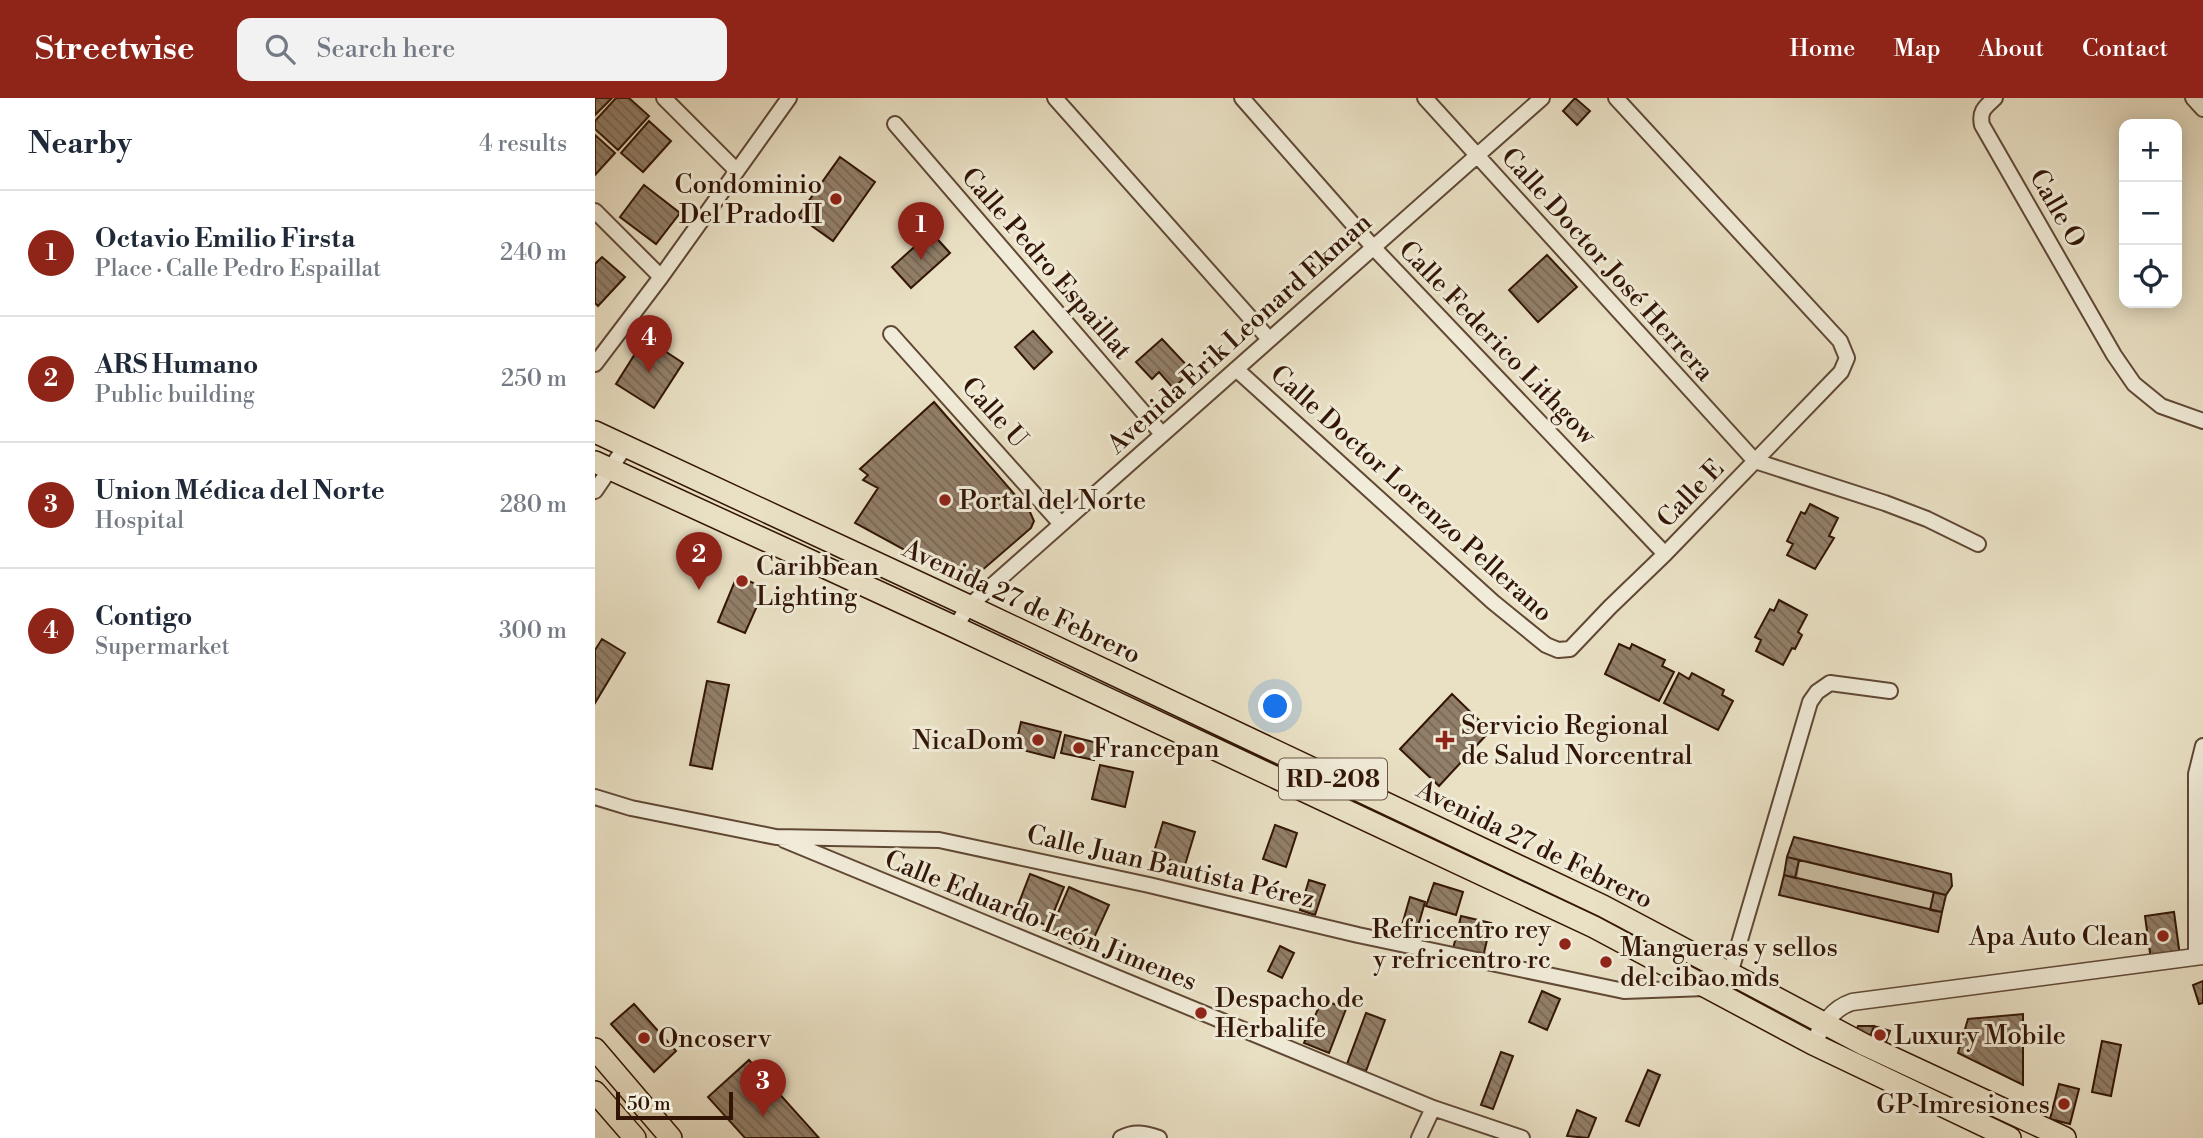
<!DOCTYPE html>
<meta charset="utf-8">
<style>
body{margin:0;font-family:"Libre Bodoni",serif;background:#f2f2f3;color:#1f2937}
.controls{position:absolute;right:21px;top:21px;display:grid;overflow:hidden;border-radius:14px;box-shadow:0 4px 18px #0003}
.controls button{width:63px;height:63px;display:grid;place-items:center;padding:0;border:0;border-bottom:2px solid #e0e1e3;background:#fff;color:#1f2937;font:35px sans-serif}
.scale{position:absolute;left:21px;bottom:18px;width:117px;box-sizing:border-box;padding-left:7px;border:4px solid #321505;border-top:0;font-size:19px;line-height:24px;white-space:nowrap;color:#321505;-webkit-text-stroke:5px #f1ecd9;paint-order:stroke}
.you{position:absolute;left:681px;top:609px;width:24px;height:24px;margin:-18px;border:5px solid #fff;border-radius:50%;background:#1a73e8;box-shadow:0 0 0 10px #1a73e833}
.badge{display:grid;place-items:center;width:46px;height:46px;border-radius:50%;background:#8f2418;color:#fff;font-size:23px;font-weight:700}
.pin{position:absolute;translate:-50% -58px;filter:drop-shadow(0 2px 4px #0008)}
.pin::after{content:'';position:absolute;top:37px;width:24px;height:21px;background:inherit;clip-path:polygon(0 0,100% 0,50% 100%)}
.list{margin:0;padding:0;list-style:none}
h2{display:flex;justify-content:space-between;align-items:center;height:91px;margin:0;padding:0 28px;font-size:30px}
h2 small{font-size:23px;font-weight:400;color:#747a83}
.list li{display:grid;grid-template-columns:46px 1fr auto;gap:21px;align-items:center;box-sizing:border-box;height:126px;padding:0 28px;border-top:2px solid #e0e1e3}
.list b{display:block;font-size:26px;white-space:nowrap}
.list p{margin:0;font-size:23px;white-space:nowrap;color:#747a83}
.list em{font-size:23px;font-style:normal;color:#747a83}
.icon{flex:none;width:38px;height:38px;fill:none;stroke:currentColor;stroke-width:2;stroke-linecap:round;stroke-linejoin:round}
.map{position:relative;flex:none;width:1608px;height:1040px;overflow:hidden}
header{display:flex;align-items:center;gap:42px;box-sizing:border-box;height:98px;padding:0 35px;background:#8f2418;color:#fff}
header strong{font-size:33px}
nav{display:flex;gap:38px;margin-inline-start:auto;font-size:24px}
.search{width:490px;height:63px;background:#f2f2f3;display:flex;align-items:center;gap:18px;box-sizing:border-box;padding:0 24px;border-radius:14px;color:#747a83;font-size:26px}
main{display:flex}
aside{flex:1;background:#fff}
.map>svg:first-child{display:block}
.green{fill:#cbbea4;stroke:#7e6a54;stroke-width:2}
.building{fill:url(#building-back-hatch);stroke:#321505;stroke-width:2}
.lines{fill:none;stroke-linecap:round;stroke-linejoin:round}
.minor-casing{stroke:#604835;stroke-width:18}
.tertiary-casing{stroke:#604835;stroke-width:19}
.primary-casing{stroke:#321505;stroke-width:24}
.minor{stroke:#f1ecd9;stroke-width:14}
.tertiary{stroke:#f1ecd9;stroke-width:16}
.primary{stroke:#eae1c5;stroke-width:21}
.poi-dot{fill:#8f2418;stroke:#f1ecd9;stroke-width:2.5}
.labels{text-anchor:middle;stroke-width:6;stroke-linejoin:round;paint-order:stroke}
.shield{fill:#f1ecd9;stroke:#6b5645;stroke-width:2}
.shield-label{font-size:24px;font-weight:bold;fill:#321505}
.poi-label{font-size:26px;fill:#321505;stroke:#f1ecd9;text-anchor:start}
.street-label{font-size:26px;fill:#321505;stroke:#f1ecd9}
</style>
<header>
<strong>Streetwise</strong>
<div class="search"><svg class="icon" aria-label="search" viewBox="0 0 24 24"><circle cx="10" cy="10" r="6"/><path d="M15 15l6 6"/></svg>Search here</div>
<nav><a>Home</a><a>Map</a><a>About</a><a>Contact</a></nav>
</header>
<main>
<aside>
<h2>Nearby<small>4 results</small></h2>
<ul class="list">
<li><span class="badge">1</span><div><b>Octavio Emilio Firsta</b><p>Place · Calle Pedro Espaillat</p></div><em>240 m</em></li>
<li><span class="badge">2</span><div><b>ARS Humano</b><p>Public building</p></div><em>250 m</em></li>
<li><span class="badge">3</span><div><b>Union Médica del Norte</b><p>Hospital</p></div><em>280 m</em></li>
<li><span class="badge">4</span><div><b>Contigo</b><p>Supermarket</p></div><em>300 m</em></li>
</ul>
</aside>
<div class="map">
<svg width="1608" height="1040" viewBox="0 0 1608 1040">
<defs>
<pattern id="building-back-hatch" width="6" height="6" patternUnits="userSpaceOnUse" patternTransform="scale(1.75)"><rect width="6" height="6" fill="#927f69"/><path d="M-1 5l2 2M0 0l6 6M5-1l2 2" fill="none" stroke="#786754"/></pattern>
</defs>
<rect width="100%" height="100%" fill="#eae1c5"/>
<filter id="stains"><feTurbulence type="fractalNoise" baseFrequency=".00286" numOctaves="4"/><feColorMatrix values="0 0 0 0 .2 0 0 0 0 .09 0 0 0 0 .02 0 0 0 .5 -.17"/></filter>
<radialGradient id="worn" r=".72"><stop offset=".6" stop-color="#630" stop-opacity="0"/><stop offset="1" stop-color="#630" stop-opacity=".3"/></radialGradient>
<path class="green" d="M1204,762L1339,794L1335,812L1201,780Z"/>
<path class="building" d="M0,0H17L0,17Z
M21,0H34L54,18L23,52L0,31V23Z
M980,0L995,13L982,27L968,13Z
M54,23L76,43L48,74L26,55Z
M0,37L20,55L0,77Z
M245,59L280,84L238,143L203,118Z
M49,87L85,115L61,146L25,119Z
M336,134L355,155L316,190L297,169Z
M952,157L982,189L943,224L914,192Z
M7,159L30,179L3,208L0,205V166Z
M438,233L457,254L439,271L420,249Z
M50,240L88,265L59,310L21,286Z
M567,241L597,273L578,290L564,274L557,281L541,264Z
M339,304L435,414L439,423L436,430L378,480H361L260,425L283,390L268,382L273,377L265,371Z
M1215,406L1243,420L1234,438L1239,440L1220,471L1192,457L1198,446L1192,443L1206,414L1210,416Z
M142,478L170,490L150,535L123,524Z
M1184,502L1212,517L1203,534L1207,537L1200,551L1197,550L1188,567L1161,553L1166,542L1160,539L1175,511L1179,513Z
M7,541L30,555L0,605V552Z
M1024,546L1035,551L1037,546L1070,562L1067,568L1079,574L1064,603L1010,576Z
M1084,575L1094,581L1097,575L1129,592L1127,597L1138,603L1123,632L1069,605Z
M112,583L134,587L117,671L95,667Z
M857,596L895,633L844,688L805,651Z
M426,624L466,634L459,660L420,650Z
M470,637L503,645L499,662L466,655Z
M505,667L538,674L530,709L497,701Z
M568,724L600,734L590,767L558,757Z
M680,727L702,735L691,769L668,761Z
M1199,739L1356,776L1357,788L1351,797L1192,759Z
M1192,759L1204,762L1200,780L1189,777Z
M435,776L469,789L453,828L420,815Z
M1189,777L1347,814L1343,834L1184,797Z
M714,782L730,787L720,817L705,812Z
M839,785L868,794L861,817L831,808Z
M474,789L514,807L493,853L454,836Z
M1339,794L1351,797L1347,814L1335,812Z
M815,799L830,804L820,839L805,834Z
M1579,814L1585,858L1556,862L1550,818Z
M866,818L896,825L888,859L858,851Z
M685,848L699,855L687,880L673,873Z
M1608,883V905L1604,906L1598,887Z
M947,893L965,901L952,932L934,924Z
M727,901L751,911L734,955L709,945Z
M39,906L81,953L59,974L16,926Z
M771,915L790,922L771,973L752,966Z
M1428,916V987L1363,955L1373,921Z
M1263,928H1279L1274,942L1261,933Z
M1279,928L1295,933L1290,947L1274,942Z
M1507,943L1526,947L1516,998L1497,994Z
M906,954L918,958L898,1011L886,1007Z
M154,962L224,1040H150L113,999Z
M1053,972L1065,977L1044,1028L1031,1023Z
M1464,986L1484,991L1475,1026L1455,1021Z
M982,1012L1001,1020L993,1040L972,1038Z"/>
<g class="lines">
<defs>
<path id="minor" d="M69,0L142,73
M460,0L674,241
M647,0L778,149L1070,456
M830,0L1160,363L1290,405L1332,421L1383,446
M1400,0C1390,9 1384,13 1387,27L1519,257L1539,286L1566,308L1608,323
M1598,0L1608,11
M300,26L567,336
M0,113L66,179
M296,236L466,426
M0,266L66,179L194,0
M641,271L898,504L951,547L963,552L975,551L1015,509L1070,456L1246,274L1252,260L1245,243L1021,0
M0,393L30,349
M360,529L374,508L947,0
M0,699L36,710L181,739L344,742L554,787L763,837L1029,893L1111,890L1135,876L1215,604L1222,594L1235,585L1295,593
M189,742L838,1010L927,1040
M1601,859V676L1608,648
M526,1040C539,1033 550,1035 564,1040
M824,1040L838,1010"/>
<path id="tertiary" d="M1218,946C1227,928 1236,911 1257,904L1608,858"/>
<path id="primary" d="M0,334L374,508L1008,808L1268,946L1470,1040
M0,364L360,529L999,829L1218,946L1415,1040
M0,951L76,1040
M0,994L40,1040"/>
</defs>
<use href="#minor" class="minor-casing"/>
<use href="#tertiary" class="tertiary-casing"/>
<use href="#primary" class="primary-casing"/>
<use href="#minor" class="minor"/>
<use href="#tertiary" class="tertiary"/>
<use href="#primary" class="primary"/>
</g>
<g class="poi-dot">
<circle cx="241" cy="101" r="7"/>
<circle cx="350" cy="402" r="7"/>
<circle cx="147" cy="483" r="7"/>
<circle cx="443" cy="642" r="7"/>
<path d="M846.5 631.5h7v7h7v7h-7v7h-7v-7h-7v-7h7z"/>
<circle cx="484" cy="650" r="7"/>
<circle cx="1568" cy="838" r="7"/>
<circle cx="970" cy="846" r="7"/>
<circle cx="1011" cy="864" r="7"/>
<circle cx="606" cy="915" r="7"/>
<circle cx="1285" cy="937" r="7"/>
<circle cx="49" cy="940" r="7"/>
<circle cx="1469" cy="1006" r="7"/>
</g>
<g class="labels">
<rect class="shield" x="684" y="660.5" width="108" height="41" rx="5"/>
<g class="shield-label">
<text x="738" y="689">RD-208</text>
</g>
<g class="poi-label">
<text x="227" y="95" text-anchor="end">Condominio<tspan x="227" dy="30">Del Prado II</tspan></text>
<text x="364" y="411">Portal del Norte</text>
<text x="161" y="477">Caribbean<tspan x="161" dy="30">Lighting</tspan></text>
<text x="866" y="636">Servicio Regional<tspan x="866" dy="30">de Salud Norcentral</tspan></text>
<text x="429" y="651" text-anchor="end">NicaDom</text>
<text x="498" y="659">Francepan</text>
<text x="956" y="840" text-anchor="end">Refricentro rey<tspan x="956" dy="30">y refricentro rc</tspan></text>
<text x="1554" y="847" text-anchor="end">Apa Auto Clean</text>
<text x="1025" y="858">Mangueras y sellos<tspan x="1025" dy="30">del cibao mds</tspan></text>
<text x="620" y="909">Despacho de<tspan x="620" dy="30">Herbalife</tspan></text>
<text x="1299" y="946">Luxury Mobile</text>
<text x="63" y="949">Oncoserv</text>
<text x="1455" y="1015" text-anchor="end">GP Imresiones</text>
</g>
<g class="street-label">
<text transform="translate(1463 110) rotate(60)" y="9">Calle O</text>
<text transform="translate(452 165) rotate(49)" y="9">Calle Pedro Espaillat</text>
<text transform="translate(1013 166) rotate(48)" y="9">Calle Doctor José Herrera</text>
<text transform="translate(644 235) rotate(-42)" y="9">Avenida Erik Leonard Ekman</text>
<text transform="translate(903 244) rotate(46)" y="9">Calle Federico Lithgow</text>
<text transform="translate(400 314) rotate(48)" y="9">Calle U</text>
<text transform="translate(817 395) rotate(42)" y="9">Calle Doctor Lorenzo Pellerano</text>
<text transform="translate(1095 395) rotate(-46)" y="9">Calle E</text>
<text transform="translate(427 503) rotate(25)" y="9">Avenida 27 de Febrero</text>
<text transform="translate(940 746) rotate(26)" y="9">Avenida 27 de Febrero</text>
<text transform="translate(576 768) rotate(13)" y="9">Calle Juan Bautista Pérez</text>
<text transform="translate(446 822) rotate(22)" y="9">Calle Eduardo León Jimenes</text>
</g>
</g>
<rect width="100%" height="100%" filter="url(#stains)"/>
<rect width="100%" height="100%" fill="url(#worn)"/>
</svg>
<div class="controls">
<button>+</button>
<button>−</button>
<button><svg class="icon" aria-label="locate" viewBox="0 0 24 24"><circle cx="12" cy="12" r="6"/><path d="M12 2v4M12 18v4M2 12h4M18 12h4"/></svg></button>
</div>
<div class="scale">50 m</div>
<div class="you"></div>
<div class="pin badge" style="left:326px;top:162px">1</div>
<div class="pin badge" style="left:104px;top:492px">2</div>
<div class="pin badge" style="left:168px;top:1019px">3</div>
<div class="pin badge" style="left:54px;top:275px">4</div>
</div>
</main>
